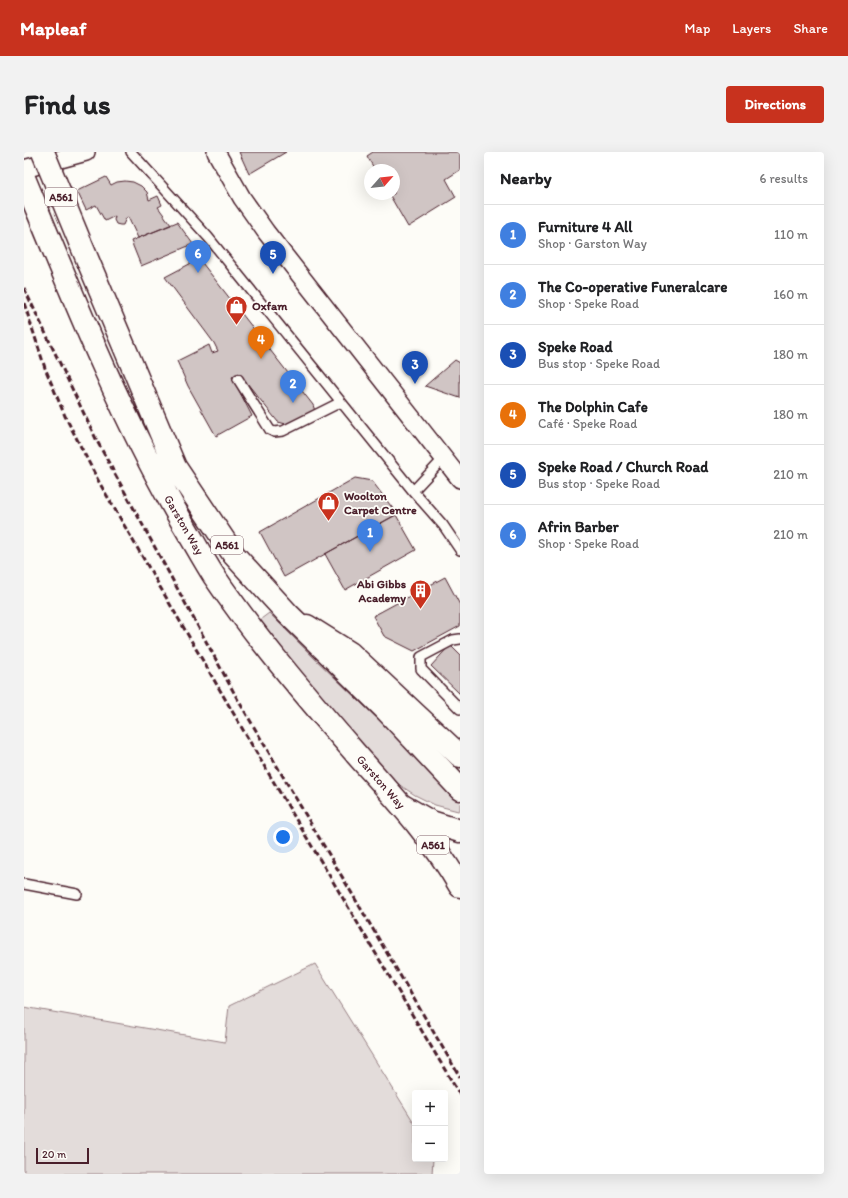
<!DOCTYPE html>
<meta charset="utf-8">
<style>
body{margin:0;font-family:Itim,sans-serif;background:#f2f2f2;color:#202124}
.controls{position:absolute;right:12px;bottom:12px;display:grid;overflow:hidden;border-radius:4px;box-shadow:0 4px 16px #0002}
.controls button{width:36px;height:36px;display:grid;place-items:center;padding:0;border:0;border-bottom:1px solid #e0e0e0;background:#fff;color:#202124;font:20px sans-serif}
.compass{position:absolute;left:340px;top:12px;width:36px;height:36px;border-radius:50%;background:#fff;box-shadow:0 4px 16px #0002;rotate:63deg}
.scale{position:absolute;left:12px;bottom:10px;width:53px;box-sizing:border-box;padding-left:4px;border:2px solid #4a1f2b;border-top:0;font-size:11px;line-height:14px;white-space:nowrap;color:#4a1f2b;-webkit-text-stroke:3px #fdfcf7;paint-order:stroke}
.you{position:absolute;left:259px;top:685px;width:14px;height:14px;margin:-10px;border:3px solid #fff;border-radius:50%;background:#1a73e8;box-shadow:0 0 0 6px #1a73e833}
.badge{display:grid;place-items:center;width:26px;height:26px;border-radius:50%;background:#c8321e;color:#fff;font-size:13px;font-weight:700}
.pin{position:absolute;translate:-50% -33px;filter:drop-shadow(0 1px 2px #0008)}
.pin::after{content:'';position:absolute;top:21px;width:14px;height:12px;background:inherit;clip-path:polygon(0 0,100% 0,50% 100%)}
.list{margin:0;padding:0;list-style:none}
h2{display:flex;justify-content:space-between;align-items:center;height:52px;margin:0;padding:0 16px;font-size:17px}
h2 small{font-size:13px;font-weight:400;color:#757577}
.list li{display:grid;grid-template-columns:26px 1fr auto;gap:12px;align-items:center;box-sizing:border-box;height:60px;padding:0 16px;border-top:1px solid #e0e0e0}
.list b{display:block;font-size:15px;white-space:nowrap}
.list p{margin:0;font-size:13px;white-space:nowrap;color:#757577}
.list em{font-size:13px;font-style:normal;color:#757577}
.map{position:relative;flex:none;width:436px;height:1022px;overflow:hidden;border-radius:4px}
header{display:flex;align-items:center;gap:24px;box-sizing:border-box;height:56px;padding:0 20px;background:#c8321e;color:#fff}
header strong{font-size:19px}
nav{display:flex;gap:22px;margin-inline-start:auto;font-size:14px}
.intro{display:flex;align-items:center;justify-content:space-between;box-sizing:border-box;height:96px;padding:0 24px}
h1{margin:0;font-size:28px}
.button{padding:10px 18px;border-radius:4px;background:#c8321e;color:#fff;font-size:14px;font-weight:700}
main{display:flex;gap:24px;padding:0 24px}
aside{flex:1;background:#fff;border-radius:4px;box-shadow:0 4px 16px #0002}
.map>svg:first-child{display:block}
.green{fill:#e3dcda;stroke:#967e82}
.building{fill:#d0c5c4;stroke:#4a1f2b}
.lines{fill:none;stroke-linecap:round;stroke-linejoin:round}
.service-casing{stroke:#4a1f2b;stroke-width:12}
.minor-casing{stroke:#4a1f2b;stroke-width:20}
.secondary-casing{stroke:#4a1f2b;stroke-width:25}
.trunk-casing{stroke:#4a1f2b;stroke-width:25}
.service{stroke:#fdfcf7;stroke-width:9}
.minor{stroke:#fdfcf7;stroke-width:17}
.secondary{stroke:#fdfcf7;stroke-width:22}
.trunk{stroke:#fdfcf7;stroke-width:22}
.rail{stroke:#4a1f2b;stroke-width:3;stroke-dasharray:6 3;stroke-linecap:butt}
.trunk-bridge-casing{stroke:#4a1f2b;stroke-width:25;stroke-linecap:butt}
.trunk-bridge{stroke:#fdfcf7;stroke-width:22}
.labels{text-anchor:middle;stroke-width:3.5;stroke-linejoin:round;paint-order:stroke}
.shield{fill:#fdfcf7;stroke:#806168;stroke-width:1}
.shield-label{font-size:11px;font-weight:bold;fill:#4a1f2b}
.poi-label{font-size:12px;font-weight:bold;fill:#4a1f2b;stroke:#fdfcf7;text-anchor:start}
.street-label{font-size:12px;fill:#4a1f2b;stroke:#fdfcf7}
</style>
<header>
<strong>Mapleaf</strong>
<nav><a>Map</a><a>Layers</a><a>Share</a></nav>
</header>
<div class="intro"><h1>Find us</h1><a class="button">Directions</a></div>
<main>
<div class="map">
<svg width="436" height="1022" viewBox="0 0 436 1022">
<rect width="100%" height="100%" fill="#fdfcf7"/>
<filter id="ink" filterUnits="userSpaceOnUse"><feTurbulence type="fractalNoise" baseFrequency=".025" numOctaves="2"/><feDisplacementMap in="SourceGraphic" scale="8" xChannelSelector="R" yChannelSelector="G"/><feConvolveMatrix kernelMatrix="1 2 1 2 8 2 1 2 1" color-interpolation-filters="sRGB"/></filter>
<g filter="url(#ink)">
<path class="green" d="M245,461L291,507L400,611L436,651V658L434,659L411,653L391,643L371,630L318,570L233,470Z
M291,812L391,972V1007H409L408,1022H0V855L201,890L205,854Z"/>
<path class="building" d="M215,0H262L225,22Z
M349,0H436V18L422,27L432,45L384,75L365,42H370V18H351L343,4Z
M82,25L87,33L93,30L101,29L109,30L117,34L123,40L125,48L134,44L138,53L134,55L147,73L114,86L104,65L102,66L99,73H96L92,72L90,68L91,64L81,69L72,53L62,58L53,39Z
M153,70L169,92L117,114L107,89Z
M175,107L289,253L291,259L262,272L254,270L215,221L208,225L228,264L192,284L164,234L153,209L185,193L188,201L194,199L190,191L141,125Z
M431,208L436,211V246L401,234Z
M331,326L348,329L373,362L260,425L236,380Z
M372,363L392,398L321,438L301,402Z
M421,425L436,453V474L390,499L360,484L349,464Z
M426,493L436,503V542L407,514Z"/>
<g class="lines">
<defs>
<path id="service" d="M107,0L184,85L389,339
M214,227L246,278L250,280L259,279L317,250
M420,306L389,339L419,373L436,398
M436,487L429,488L397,505V517L436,557
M0,732L53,742"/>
<path id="minor" d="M192,0L218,46L242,80L436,327
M0,17L62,0"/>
<path id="secondary" d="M283,474L326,501L436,604
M379,654L407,670L436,679"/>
<path id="trunk" d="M0,26C48,142 95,261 158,370C169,388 179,407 190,424C232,486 283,545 332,602C369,644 408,685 436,734
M56,90L151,315L210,403L264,462L362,558L436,637"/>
</defs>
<use href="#service" class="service-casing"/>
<use href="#minor" class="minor-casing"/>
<use href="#secondary" class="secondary-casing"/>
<use href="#trunk" class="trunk-casing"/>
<use href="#service" class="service"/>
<use href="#minor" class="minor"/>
<use href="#secondary" class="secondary"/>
<use href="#trunk" class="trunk"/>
<path class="rail" d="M0,136L73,289L214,548L436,925
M0,151L21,216L41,264L75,330L236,607L436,943"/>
<defs>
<path id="trunk-bridge" d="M19,0L56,90"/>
</defs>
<use href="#trunk-bridge" class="trunk-bridge-casing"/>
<use href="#trunk-bridge" class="trunk-bridge"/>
</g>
</g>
<defs>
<symbol id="shop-pin" viewBox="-11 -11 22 30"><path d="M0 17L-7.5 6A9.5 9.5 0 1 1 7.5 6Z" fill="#c8321e" stroke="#fdfcf7"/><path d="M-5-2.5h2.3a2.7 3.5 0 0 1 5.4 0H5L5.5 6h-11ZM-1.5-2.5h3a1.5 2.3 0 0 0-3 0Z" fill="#fff"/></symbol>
<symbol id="building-pin" viewBox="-11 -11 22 30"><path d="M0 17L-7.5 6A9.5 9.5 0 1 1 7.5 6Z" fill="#c8321e" stroke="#fdfcf7"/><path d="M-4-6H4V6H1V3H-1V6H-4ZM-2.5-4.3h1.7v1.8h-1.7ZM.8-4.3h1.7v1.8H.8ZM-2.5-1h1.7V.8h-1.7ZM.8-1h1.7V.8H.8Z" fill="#fff"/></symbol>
</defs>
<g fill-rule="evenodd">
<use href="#shop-pin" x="200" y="142" width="25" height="34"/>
<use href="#shop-pin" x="292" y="338" width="25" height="34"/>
<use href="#building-pin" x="384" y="426" width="25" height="34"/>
</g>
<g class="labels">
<g class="shield">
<rect x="21" y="36" width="32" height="18" rx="3"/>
<rect x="187" y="384" width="32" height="18" rx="3"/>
<rect x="393" y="684" width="32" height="18" rx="3"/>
</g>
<g class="shield-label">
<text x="37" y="49">A561</text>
<text x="203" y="397">A561</text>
<text x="409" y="697">A561</text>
</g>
<g class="poi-label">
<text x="228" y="158">Oxfam</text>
<text x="320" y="348">Woolton<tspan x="320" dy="14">Carpet Centre</tspan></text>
<text x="382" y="436" text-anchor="end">Abi Gibbs<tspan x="382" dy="14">Academy</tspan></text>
</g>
<g class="street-label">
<text transform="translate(160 373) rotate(60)" y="4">Garston Way</text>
<text transform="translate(357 630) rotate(49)" y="4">Garston Way</text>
</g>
</g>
</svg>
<div class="controls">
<button>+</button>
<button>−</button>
</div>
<svg class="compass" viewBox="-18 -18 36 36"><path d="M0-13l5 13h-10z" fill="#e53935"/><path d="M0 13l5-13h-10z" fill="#757577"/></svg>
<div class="scale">20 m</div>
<div class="you"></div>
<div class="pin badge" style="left:346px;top:400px;background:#3f7fe0">1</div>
<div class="pin badge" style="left:269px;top:251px;background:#3f7fe0">2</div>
<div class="pin badge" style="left:391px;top:232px;background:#1a4fb4">3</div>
<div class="pin badge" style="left:237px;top:207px;background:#e8710a">4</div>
<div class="pin badge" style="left:249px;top:122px;background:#1a4fb4">5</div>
<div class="pin badge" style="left:174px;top:121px;background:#3f7fe0">6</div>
</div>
<aside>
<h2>Nearby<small>6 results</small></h2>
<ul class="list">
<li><span class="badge" style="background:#3f7fe0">1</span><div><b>Furniture 4 All</b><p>Shop · Garston Way</p></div><em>110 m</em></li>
<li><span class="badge" style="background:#3f7fe0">2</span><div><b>The Co-operative Funeralcare</b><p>Shop · Speke Road</p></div><em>160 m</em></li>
<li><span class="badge" style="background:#1a4fb4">3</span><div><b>Speke Road</b><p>Bus stop · Speke Road</p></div><em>180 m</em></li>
<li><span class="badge" style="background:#e8710a">4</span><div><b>The Dolphin Cafe</b><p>Café · Speke Road</p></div><em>180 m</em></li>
<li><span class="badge" style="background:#1a4fb4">5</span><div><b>Speke Road / Church Road</b><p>Bus stop · Speke Road</p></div><em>210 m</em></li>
<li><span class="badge" style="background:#3f7fe0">6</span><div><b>Afrin Barber</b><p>Shop · Speke Road</p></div><em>210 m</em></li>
</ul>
</aside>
</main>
